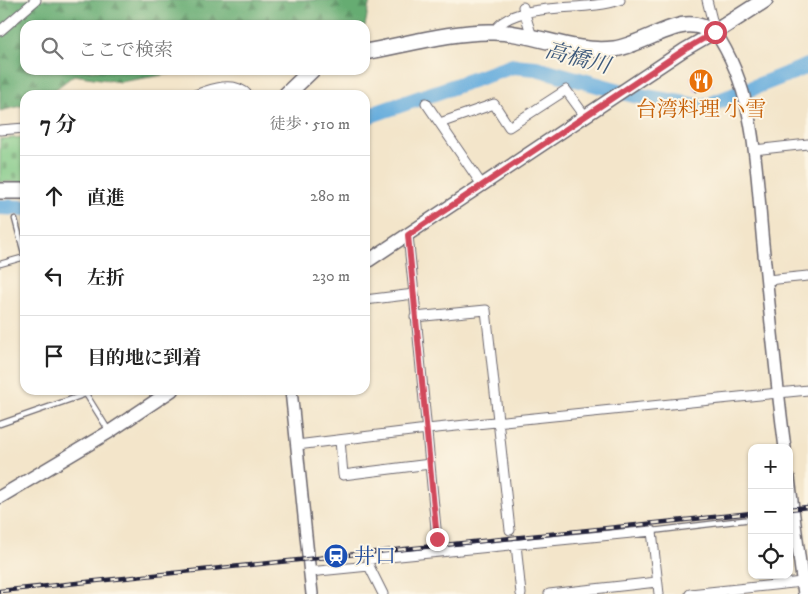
<!DOCTYPE html>
<html lang="ja">
<meta charset="utf-8">
<style>
body{margin:0;font-family:"IM FELL DW Pica","Noto Serif JP",serif;background:#f2f2f2;color:#222}
.controls{position:absolute;right:15px;bottom:15px;display:grid;overflow:hidden;border-radius:10px;box-shadow:0 1px 4px #0004}
.controls button{width:45px;height:45px;display:grid;place-items:center;padding:0;border:0;border-bottom:1px solid #e0e0e0;background:#fff;color:#222;font:25px sans-serif}
.stop{position:absolute;width:15px;height:15px;margin:-11px;border:4px solid #d1495b;border-radius:50%;background:#fff}
.stop.end{background:#d1495b;border-color:#fff;box-shadow:0 1px 5px #0008}
.list{margin:0;padding:0;list-style:none}
h2{display:flex;justify-content:space-between;align-items:center;height:65px;margin:0;padding:0 20px;font-size:21px}
h2 small{font-size:16px;font-weight:400;color:#767676}
.list li{display:grid;grid-template-columns:32px 1fr auto;gap:15px;align-items:center;box-sizing:border-box;height:80px;padding:0 20px;border-top:1px solid #e0e0e0}
.list b{display:block;font-size:19px;white-space:nowrap}
.list em{font-size:16px;font-style:normal;color:#767676}
.icon{flex:none;width:28px;height:28px;fill:none;stroke:currentColor;stroke-width:2;stroke-linecap:round;stroke-linejoin:round}
.map{position:relative;flex:none;width:808px;height:594px;overflow:hidden}
.search{position:absolute;background:#fff;box-shadow:0 1px 4px #0004;left:20px;top:20px;width:350px;height:55px;display:flex;align-items:center;gap:12px;box-sizing:border-box;padding:0 18px;border-radius:15px;color:#767676;font-size:19px}
.panel{position:absolute;background:#fff;box-shadow:0 1px 4px #0004;left:20px;top:90px;width:350px;height:305px;border-radius:15px}
.map>svg:first-child{display:block}
.forest{fill:url(#forest-firs);stroke:#446756}
.cemetery{fill:url(#cemetery-stones);stroke:#507460}
.lines{fill:none;stroke-linecap:round;stroke-linejoin:round}
.river{stroke:#67addd;stroke-width:16}
.building{fill:#cdafec}
.service-casing{stroke:#6b666d;stroke-width:7}
.minor-casing{stroke:#6b666d;stroke-width:11}
.tertiary-casing{stroke:#6b666d;stroke-width:14}
.secondary-casing{stroke:#6b666d;stroke-width:15}
.primary-casing{stroke:#6b666d;stroke-width:18}
.service{stroke:#fff;stroke-width:4.5}
.minor{stroke:#fff;stroke-width:9}
.tertiary{stroke:#fff;stroke-width:11}
.secondary{stroke:#fff;stroke-width:12}
.primary{stroke:#fff;stroke-width:15}
.rail-casing{stroke:#22223b;stroke-width:4.5}
.rail{stroke:#fcf5e5;stroke-width:2.5;stroke-dasharray:8;stroke-linecap:butt}
.route{stroke:#d1495b;stroke-width:6}
.labels{text-anchor:middle;stroke-width:4;stroke-linejoin:round;paint-order:stroke}
.food-label{font-size:21px;fill:#c56008;stroke:#fcf5e5}
.transit-label{font-size:21px;fill:#164399;stroke:#fcf5e5;text-anchor:start}
.water-label{font-size:22px;font-style:italic;fill:#3e5a7c;stroke:#fcf5e5}
</style>
<div class="map">
<svg width="808" height="594" viewBox="0 0 808 594">
<defs>
<pattern id="forest-firs" width="22" height="20" patternUnits="userSpaceOnUse" patternTransform="scale(1.25)"><rect width="22" height="20" fill="#66ac72"/><path d="M5 1l3.5 6h-7zM16 11l3.5 6h-7z" fill="#548c5f"/></pattern>
<pattern id="cemetery-stones" width="16" height="16" patternUnits="userSpaceOnUse" patternTransform="scale(1.25)"><rect width="16" height="16" fill="#7ec784"/><path d="M2 7V4a2 2 0 0 1 4 0v3zM10 15v-3a2 2 0 0 1 4 0v3z" fill="#67a16d"/></pattern>
</defs>
<rect width="100%" height="100%" fill="#fcf5e5"/>
<filter id="ink" filterUnits="userSpaceOnUse"><feTurbulence type="fractalNoise" baseFrequency=".02" numOctaves="2"/><feDisplacementMap in="SourceGraphic" scale="10" xChannelSelector="R" yChannelSelector="G"/><feConvolveMatrix kernelMatrix="1 2 1 2 8 2 1 2 1" color-interpolation-filters="sRGB"/></filter>
<filter id="wash" filterUnits="userSpaceOnUse"><feTurbulence type="fractalNoise" baseFrequency=".0096" numOctaves="4" result="noise"/><feDisplacementMap in="SourceGraphic" scale="20" xChannelSelector="R" yChannelSelector="G"/><feGaussianBlur stdDeviation="1.12" result="paint"/><feColorMatrix in="noise" values="0 0 0 0 0 0 0 0 0 0 0 0 0 0 0 0 0 1.4 0 .05"/><feComposite in="paint" operator="in"/></filter>
<g filter="url(#wash)">
<rect width="100%" height="100%" fill="#f3e5ca"/>
<path class="forest" d="M0,0H370L365,26L25,25V70H193L120,82L74,75L48,95H25V105L0,111Z"/>
<path class="cemetery" d="M25,137V182H0V139Z"/>
<g class="lines">
<path class="river" d="M365,117L513,66L536,68L634,95L704,107L808,66
M0,207L25,208"/>
</g>
<g id="blocks">
<path class="building" d="M707,70L713,85L695,92L690,77Z"/>
</g>
</g>
<g filter="url(#ink)">
<use href="#blocks" fill-opacity="0" stroke="#6b666d" stroke-width="1"/>
<g class="lines">
<defs>
<path id="service" d="M15,219L25,257
M0,264L25,257
M0,424L86,394L109,431
M652,531L752,519"/>
<path id="minor" d="M707,0L715,32
M523,7L532,37
M0,31L36,0
M494,32C511,0 583,13 620,0
M195,95C211,89 234,80 248,95
M426,103L482,185
M440,123L494,104L509,127L566,90L585,116
M0,130L25,128
M754,150L808,144
M767,280L808,276
M414,294L437,539
M365,300L414,294L408,235
M415,317L486,310L510,530
M340,440L343,475L430,464
M297,445L427,429L808,390
M516,544L521,594
M369,566L383,594
M309,572L369,566V559L652,531L659,594
M549,594L657,582
M690,594L802,582"/>
<path id="tertiary" d="M715,32C757,92 756,174 763,244C770,312 776,380 785,448
M291,390L312,594
M789,478L804,594"/>
<path id="secondary" d="M365,263L684,50L715,32
M0,497L109,432L172,390"/>
<path id="primary" d="M365,52C405,45 452,31 493,32C534,32 572,54 614,49C638,46 672,22 693,25C700,25 708,30 715,32L765,0
M286,95L312,70
M0,191H25"/>
</defs>
<use href="#service" class="service-casing"/>
<use href="#minor" class="minor-casing"/>
<use href="#tertiary" class="tertiary-casing"/>
<use href="#secondary" class="secondary-casing"/>
<use href="#primary" class="primary-casing"/>
<use href="#service" class="service"/>
<use href="#minor" class="minor"/>
<use href="#tertiary" class="tertiary"/>
<use href="#secondary" class="secondary"/>
<use href="#primary" class="primary"/>
<defs>
<path id="rail" d="M789,509L808,507
M0,591L752,513"/>
</defs>
<use href="#rail" class="rail-casing"/>
<use href="#rail" class="rail"/>
</g>
</g>
<g class="lines" filter="url(#ink)">
<path class="route" d="M437,539L408,235L684,50L715,32"/>
</g>
<defs>
<symbol id="restaurant-disc" viewBox="-11 -11 22 22"><circle r="9.5" fill="#e8710a" stroke="#fcf5e5"/><path d="M-5-6h1v4h1v-4h1v4h1v-4h1v5L-1.5 .5V6h-2V.5L-5-1ZM5-6V6H3V1.5H1.5Q1.5-4 5-6Z" fill="#fff"/></symbol>
<symbol id="station-disc" viewBox="-11 -11 22 22"><circle r="9.5" fill="#1a4fb4" stroke="#fcf5e5"/><path d="M-3-6H3Q5-6 5-4V2Q5 4 3 4L4.5 6H3L1.5 4h-3L-3 6H-4.5L-3 4Q-5 4-5 2V-4Q-5-6-3-6ZM-3.5-4v3h7v-3ZM-3.5 1v1.5H-2V1ZM2 1v1.5H3.5V1Z" fill="#fff"/></symbol>
</defs>
<g fill-rule="evenodd">
<use href="#restaurant-disc" x="687" y="67" width="28" height="28"/>
<use href="#station-disc" x="322" y="542" width="28" height="28"/>
</g>
<g class="labels">
<g class="food-label">
<text x="701" y="116">台湾料理 小雪</text>
</g>
<g class="transit-label">
<text x="354" y="563">井口</text>
</g>
<g class="water-label">
<text transform="translate(578 57) rotate(15)" y="8">高橋川</text>
</g>
</g>
</svg>
<div class="controls">
<button>+</button>
<button>−</button>
<button><svg class="icon" aria-label="locate" viewBox="0 0 24 24"><circle cx="12" cy="12" r="6"/><path d="M12 2v4M12 18v4M2 12h4M18 12h4"/></svg></button>
</div>
<div class="stop" style="left:715px;top:32px"></div>
<div class="stop end" style="left:437px;top:539px"></div>
<div class="search"><svg class="icon" aria-label="search" viewBox="0 0 24 24"><circle cx="10" cy="10" r="6"/><path d="M15 15l6 6"/></svg>ここで検索</div>
<section class="panel">
<h2>7 分<small>徒歩 · 510 m</small></h2>
<ul class="list">
<li><svg class="icon" aria-label="ahead" viewBox="0 0 24 24"><path d="M12 20V5M6 11l6-6 6 6"/></svg><div><b>直進</b></div><em>280 m</em></li>
<li><svg class="icon" aria-label="left" viewBox="0 0 24 24"><path d="M17 20v-9H6M10 6l-5 5 5 5"/></svg><div><b>左折</b></div><em>230 m</em></li>
<li><svg class="icon" aria-label="arrive" viewBox="0 0 24 24"><path d="M6 21V4h12l-3 4 3 4H6"/></svg><div><b>目的地に到着</b></div></li>
</ul>
</section>
</div>
